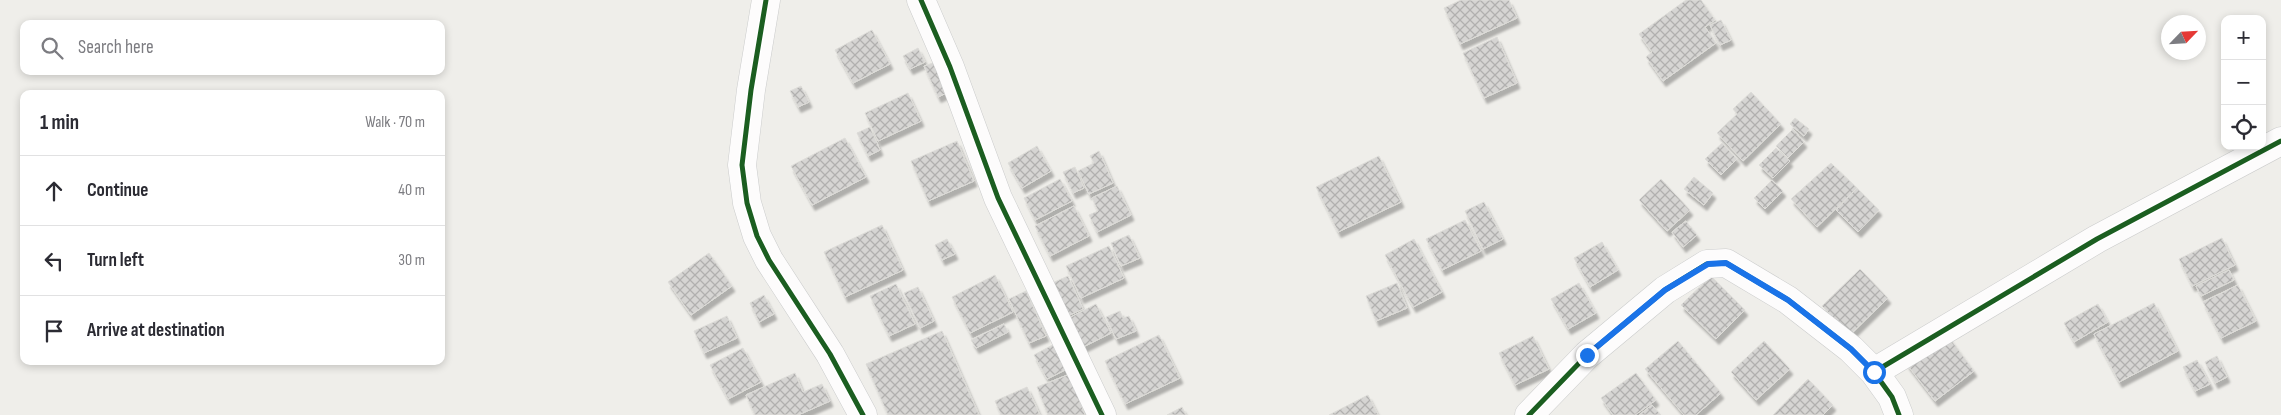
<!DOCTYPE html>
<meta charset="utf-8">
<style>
body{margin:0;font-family:"Sofia Sans Condensed",sans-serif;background:#f2f2f3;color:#2b2b33}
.controls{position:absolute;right:15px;top:15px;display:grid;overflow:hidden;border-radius:10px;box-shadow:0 2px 8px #0003}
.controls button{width:45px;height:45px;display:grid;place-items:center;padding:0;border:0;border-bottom:1px solid #e1e1e2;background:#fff;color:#2b2b33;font:25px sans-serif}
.compass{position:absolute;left:2161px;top:15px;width:45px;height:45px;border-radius:50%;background:#fff;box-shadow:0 2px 8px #0003;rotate:65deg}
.stop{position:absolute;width:15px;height:15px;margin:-11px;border:4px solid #1a73e8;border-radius:50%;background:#fff}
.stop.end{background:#1a73e8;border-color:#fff;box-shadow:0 1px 5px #0008}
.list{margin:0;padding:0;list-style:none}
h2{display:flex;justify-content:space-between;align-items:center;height:65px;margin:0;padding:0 20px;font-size:21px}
h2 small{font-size:16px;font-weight:400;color:#7c7c81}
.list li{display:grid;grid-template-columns:32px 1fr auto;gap:15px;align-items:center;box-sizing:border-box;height:70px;padding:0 20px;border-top:1px solid #e1e1e2}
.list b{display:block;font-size:19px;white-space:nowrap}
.list em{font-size:16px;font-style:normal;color:#7c7c81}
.icon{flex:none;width:28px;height:28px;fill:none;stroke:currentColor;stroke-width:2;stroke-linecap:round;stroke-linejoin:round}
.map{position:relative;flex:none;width:2281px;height:415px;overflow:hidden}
.search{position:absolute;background:#fff;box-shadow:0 2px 8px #0003;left:20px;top:20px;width:425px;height:55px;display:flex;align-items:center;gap:12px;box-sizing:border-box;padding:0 18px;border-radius:10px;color:#7c7c81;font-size:19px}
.panel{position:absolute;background:#fff;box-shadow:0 2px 8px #0003;left:20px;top:90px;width:425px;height:275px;border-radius:10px}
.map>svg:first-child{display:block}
.building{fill:url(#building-cross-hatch);stroke:#deddd9;filter:url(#shadow)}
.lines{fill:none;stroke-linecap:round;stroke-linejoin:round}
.minor-casing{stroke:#cbcccc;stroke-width:29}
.minor{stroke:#fdfcfc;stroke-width:28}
.cycleway-casing{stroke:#fff;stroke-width:8}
.cycleway{stroke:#1b5e20;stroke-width:5}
.route{stroke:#1a73e8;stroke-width:6}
</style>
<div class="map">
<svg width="2281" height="415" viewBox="0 0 2281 415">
<defs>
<pattern id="building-cross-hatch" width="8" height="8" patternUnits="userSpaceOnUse" patternTransform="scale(1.25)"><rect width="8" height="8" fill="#d6d5d3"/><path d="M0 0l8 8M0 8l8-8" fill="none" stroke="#b1b0af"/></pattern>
<filter id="shadow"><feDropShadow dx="3" dy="5.5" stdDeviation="1" flood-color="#0004"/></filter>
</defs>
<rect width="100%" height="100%" fill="#efeeea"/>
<path class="building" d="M1461,0H1509L1517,18L1460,44L1444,8Z
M1686,0H1701L1715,20L1705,27L1716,43L1663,81L1646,57L1652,52L1639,34Z
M1721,20L1731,40L1720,45L1710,25Z
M872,30L890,64L853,83L835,50Z
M1497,37L1517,83L1484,98L1463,53Z
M918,48L925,62L910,69L903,56Z
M936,62L949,92L938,97L924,66Z
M801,86L809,102L798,107L790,91Z
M1751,92L1781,124L1743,161L1717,133L1737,114L1733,109Z
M908,93L921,121L878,141L865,113Z
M1795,118L1809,129L1804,136L1790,124Z
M870,127L880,150L868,156L857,133Z
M1793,129L1804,142L1788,158L1776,146Z
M845,138L866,177L812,205L791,166Z
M957,141L974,181L928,201L911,161Z
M1722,143L1737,159L1721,175L1705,159Z
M1037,146L1051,171L1022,188L1008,163Z
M1776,148L1790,161L1773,178L1759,165Z
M1099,151L1113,183L1089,194L1078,171L1094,163L1090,156Z
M1379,156L1401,202L1338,232L1316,187Z
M1831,163L1857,188L1817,227L1791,199Z
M1075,167L1084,188L1073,193L1063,172Z
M1694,177L1713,193L1704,205L1684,189Z
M1060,179L1072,201L1035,220L1024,198Z
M1661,179L1690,210L1667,231L1639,200Z
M1772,180L1783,191L1765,209L1754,198Z
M1117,186L1131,215L1097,232L1089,215L1098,211L1092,198Z
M1857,188L1879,210L1858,232L1836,210Z
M1484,202L1503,239L1483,249L1465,211Z
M1074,206L1089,236L1050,256L1035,226Z
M1465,220L1481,251L1442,270L1426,239Z
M1686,221L1697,235L1683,247L1672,232Z
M882,225L903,270L845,297L824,252Z
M1129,235L1140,258L1121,266L1111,243Z
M2222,238L2235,265L2192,286L2179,259Z
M947,239L955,254L942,260L935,245Z
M1414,239L1442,292L1413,307L1385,255Z
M1602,242L1618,270L1590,287L1574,258Z
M1109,246L1124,278L1081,298L1066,266Z
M709,253L732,286L691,315L668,282Z
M1860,269L1888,298L1850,335L1822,306Z
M2229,270L2234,280L2201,296L2196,286Z
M995,275L1013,312L970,333L952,297Z
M1068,276L1083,309L1065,317L1050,284Z
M1711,276L1745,310L1716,339L1681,305Z
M1397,283L1407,308L1376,321L1366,296Z
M1579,283L1596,313L1568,329L1551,299Z
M896,284L915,324L889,336L870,296Z
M2238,285L2256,321L2221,338L2203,302Z
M918,287L934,321L920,328L904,293Z
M1026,291L1046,336L1029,343L1009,299Z
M764,295L774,314L759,322L750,303Z
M2154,303L2178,351L2119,382L2094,334Z
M1096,304L1111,333L1079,349L1065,320Z
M2098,304L2108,322L2074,342L2064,323Z
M1120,311L1123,318L1129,316L1136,331L1116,339L1106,317Z
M727,316L737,338L704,353L694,331Z
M1004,324L1008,332L976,348L971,340Z
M942,331L979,415H888L866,364Z
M1946,333L1974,371L1935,401L1906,363Z
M1159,335L1180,378L1125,404L1105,361Z
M1533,336L1549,369L1515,385L1499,353Z
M1678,341L1721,393L1696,415H1684L1645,369Z
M1764,341L1790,369L1756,400L1731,372Z
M1058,342L1071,367L1047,379L1034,355Z
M743,348L761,382L728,399L710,365Z
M2217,356L2227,377L2215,383L2205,362Z
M2197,360L2210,384L2195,391L2183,367Z
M795,373L803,392L822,384L830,401L798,415H755L746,395Z
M1636,373L1656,400L1635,415H1613L1601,398Z
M1070,374L1085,415H1048L1037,387Z
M1808,379L1833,405L1823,415H1773Z
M1027,387L1040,415H1001L995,401Z
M1368,395L1378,415H1329Z
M1652,405L1661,415H1639Z
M1182,407L1186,415H1167Z"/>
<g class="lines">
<defs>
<path id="minor" d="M766,0L751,90L742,165L747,203L757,236L769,260L830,354L863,415
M921,0L950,67L998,198L1102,415
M1874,372L2097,239L2281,141
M1529,415L1587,355L1665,290L1707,264L1726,263L1788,300L1851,349L1874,372L1892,397L1899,415"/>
</defs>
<use href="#minor" class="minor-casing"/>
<use href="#minor" class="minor"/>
<defs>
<path id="cycleway" d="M766,0L751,90L742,165L747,203L757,236L769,260L830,354L863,415
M921,0L950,67L998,198L1102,415
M1874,372L2097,239L2281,141
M1529,415L1587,355L1665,290L1707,264L1726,263L1788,300L1851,349L1874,372L1892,397L1899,415"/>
</defs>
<use href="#cycleway" class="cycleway-casing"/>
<use href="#cycleway" class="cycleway"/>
</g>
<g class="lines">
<path class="route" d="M1587,355L1665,290L1708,264L1726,263L1788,300L1851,349L1874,372"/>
</g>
</svg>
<div class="controls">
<button>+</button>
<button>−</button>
<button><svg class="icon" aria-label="locate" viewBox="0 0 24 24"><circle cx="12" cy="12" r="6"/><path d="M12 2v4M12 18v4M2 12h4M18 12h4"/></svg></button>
</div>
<svg class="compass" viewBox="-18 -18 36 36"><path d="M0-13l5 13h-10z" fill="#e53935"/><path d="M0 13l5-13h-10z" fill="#7c7c81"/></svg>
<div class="stop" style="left:1874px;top:372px"></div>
<div class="stop end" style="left:1587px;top:355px"></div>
<div class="search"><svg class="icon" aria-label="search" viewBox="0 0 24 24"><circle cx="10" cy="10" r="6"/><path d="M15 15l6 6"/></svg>Search here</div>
<section class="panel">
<h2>1 min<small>Walk · 70 m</small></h2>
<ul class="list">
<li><svg class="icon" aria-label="ahead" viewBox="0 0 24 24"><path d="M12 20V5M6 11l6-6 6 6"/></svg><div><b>Continue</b></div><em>40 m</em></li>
<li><svg class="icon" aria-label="left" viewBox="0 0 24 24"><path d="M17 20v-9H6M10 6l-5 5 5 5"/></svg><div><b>Turn left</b></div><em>30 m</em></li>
<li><svg class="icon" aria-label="arrive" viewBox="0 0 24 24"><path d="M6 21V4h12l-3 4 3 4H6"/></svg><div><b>Arrive at destination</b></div></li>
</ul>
</section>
</div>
